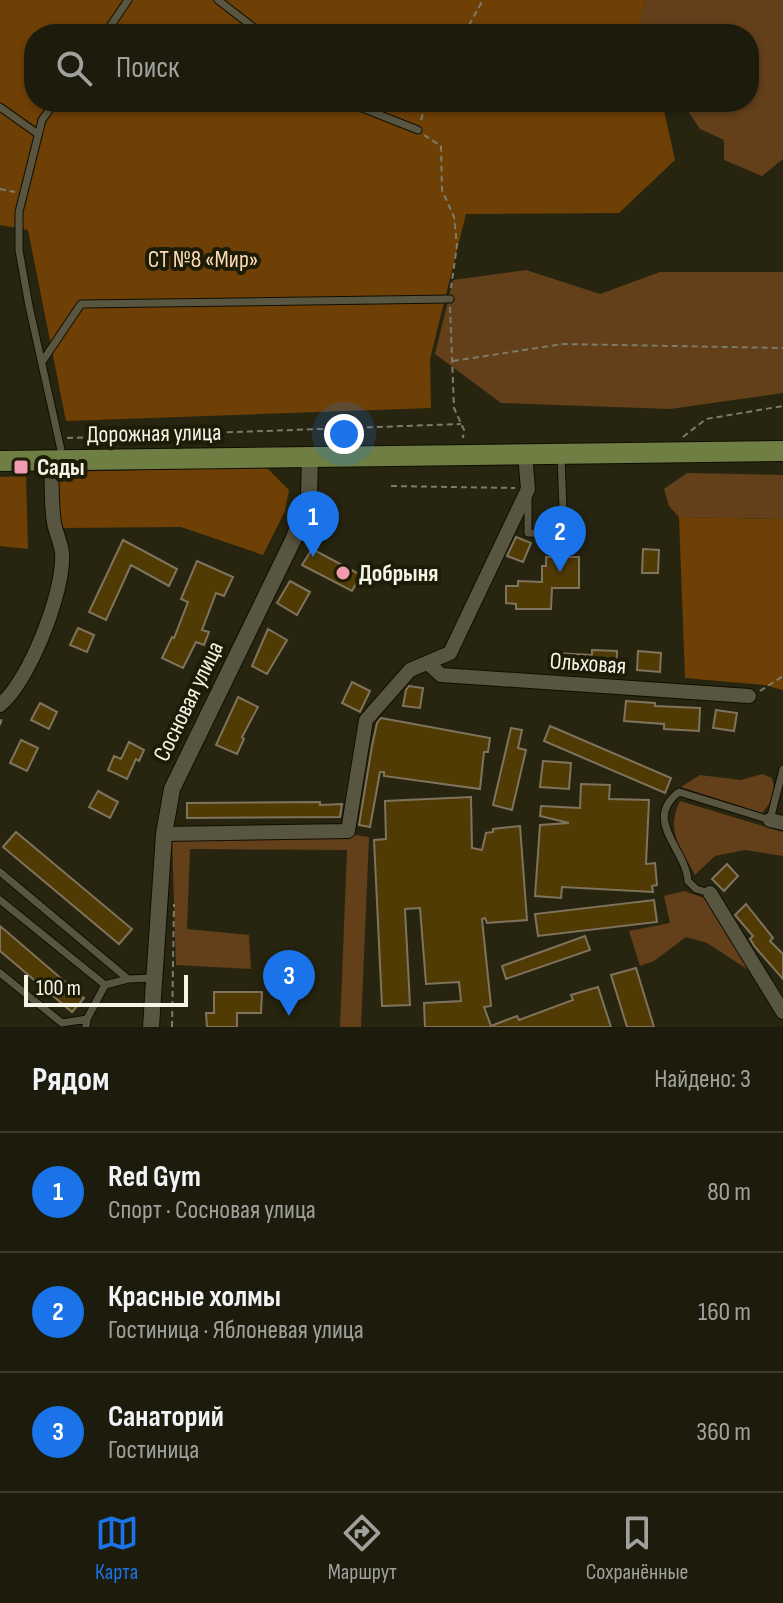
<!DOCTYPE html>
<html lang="ru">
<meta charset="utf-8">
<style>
body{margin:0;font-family:"Sofia Sans Condensed",sans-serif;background:#2a291a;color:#f1f3f6}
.scale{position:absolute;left:24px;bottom:20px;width:164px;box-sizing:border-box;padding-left:8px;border:4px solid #f5f4e7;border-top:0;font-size:22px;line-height:28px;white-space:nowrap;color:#f5f4e7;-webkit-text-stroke:6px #1d1c07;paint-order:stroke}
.you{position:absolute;left:344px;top:434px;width:28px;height:28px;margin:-20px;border:6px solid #fff;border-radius:50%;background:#1a73e8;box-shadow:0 0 0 12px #1a73e833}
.badge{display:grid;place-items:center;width:52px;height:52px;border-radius:50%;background:#1a73e8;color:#fff;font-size:26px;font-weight:700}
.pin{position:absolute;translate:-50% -66px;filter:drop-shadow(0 2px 4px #0008)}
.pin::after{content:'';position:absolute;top:42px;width:28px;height:24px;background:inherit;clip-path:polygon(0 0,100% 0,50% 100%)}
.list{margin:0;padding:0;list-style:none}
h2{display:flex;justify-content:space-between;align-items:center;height:104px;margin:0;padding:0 32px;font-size:34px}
h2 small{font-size:26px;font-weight:400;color:#a0a19d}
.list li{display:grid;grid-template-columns:52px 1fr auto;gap:24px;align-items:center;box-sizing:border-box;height:120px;padding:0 32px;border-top:2px solid #3b3a2d}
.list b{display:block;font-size:30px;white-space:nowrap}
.list p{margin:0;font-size:26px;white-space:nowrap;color:#a0a19d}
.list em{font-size:26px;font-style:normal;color:#a0a19d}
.icon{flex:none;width:44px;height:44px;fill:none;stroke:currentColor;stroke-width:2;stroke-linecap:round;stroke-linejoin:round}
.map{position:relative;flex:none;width:783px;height:1027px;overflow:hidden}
.search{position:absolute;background:#1d1c0c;box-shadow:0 2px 6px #0004;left:24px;right:24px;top:24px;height:88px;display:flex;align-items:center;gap:20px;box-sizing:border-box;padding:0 28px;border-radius:32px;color:#a0a19d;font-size:30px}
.sheet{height:464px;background:#1d1c0c}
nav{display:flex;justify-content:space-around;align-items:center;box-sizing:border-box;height:112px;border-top:2px solid #3b3a2d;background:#1d1c0c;font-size:22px;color:#a0a19d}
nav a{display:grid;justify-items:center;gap:4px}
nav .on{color:#1a73e8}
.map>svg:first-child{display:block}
.green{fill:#6f4006}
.forest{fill:#633f1a}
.building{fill:#513b05;stroke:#7f735e;stroke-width:2}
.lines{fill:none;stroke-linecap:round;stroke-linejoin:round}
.service-casing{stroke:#100e00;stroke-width:9}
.minor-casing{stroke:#100e00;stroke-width:16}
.tertiary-casing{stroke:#100e00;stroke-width:18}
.primary-casing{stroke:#100e00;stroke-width:22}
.path{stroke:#7d7c6a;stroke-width:2;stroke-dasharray:6 4;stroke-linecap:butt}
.service{stroke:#585640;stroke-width:7}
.minor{stroke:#585640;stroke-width:14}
.tertiary{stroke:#585640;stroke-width:16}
.primary{stroke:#6f7f44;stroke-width:20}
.poi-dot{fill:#f29ab0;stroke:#1d1c07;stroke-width:3}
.labels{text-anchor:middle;stroke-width:8;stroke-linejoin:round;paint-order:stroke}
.park-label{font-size:24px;fill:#fdd8b7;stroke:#1d1c07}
.street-label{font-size:24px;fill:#f5f4e7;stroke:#1d1c07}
.poi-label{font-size:24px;font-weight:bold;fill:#f5f4e7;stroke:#1d1c07;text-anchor:start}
</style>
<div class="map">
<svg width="783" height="1027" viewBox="0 0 783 1027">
<rect width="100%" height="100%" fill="#272510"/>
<path class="green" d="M0,0H646L636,34H34V102H662L675,160L619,213L466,214L430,359L431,408L66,421L28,230L0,225Z
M266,467L289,490L285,511L263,555L181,527L58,528L52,503L63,472Z
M26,476L28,549L0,546V477Z
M679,517L783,519V690L764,685L685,678Z"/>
<path class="forest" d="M646,0H783V159L762,176L724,160V140L700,129L682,102H749V34H636Z
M526,270L600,294L660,272H783V393L670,409L501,403L435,354L453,280Z
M687,473L783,475V519L679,517L669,506L664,489Z
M762,774L772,778C776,792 772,802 762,813L681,787L700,775L741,780Z
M680,801L783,832V856L745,850L715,856L695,875C681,848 665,831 680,801Z
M347,834L369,837L361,1027H340L347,850L190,849L187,929L249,935L251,969L176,965L172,836Z
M684,891L710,900L756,975L707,943L686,937L654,961L640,966L629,931L670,923L664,896Z"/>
<path class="building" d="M516,537L531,543L523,562L507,556Z
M123,540L177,569L169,586L131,565L106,620L89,612Z
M312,549L361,575L352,591L302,565Z
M643,549L659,550L658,573H642Z
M546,557H579V588H552L551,609H516V604L506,603V586H518V581L542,582V566H546Z
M197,561L233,577L224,596L216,593L202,630L209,632L204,645L196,642L183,668L162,658L172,637L174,638L188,602L181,599Z
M290,581L310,592L297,615L277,603Z
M78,628L94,635L87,652L70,645Z
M268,629L287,640L267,674L252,666Z
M592,650L617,651L616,674L555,670L556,653L592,655Z
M638,651L661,653L660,672L637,670Z
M352,682L370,691L360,712L342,703Z
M409,686L423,688L420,708L403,706L406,690Z
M238,697L258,707L242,737L244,739L237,754L216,745Z
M626,701L655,703V706L700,708L699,731L664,729V724L624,721Z
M40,703L57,712L49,729L31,720Z
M716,710L737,713L734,731L713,728Z
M381,718L490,738L488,752H484L480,789L384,776V772H380L370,827L359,825L372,746L377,723Z
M550,726L671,778L665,793L544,741Z
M511,728L522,730L518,748L526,750L512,810L493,805Z
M21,740L38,748L27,771L10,763Z
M129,742L144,750L139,761L136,759L127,779L108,770L114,756L121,759Z
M543,761L571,763L569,789L540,787Z
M581,784L610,785L609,799L649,800L646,864L655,863L657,885L652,886L653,892L562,887L561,898L535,896L540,825L569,823L540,816L541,806L580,808Z
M98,791L118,802L110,818L89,807Z
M471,797L472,848L482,850L486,833L493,832V829L520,826L527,920L487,923L485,918L482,919L491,1006L484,1007L491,1026L517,1016L519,1020L573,1000L571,995L598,987L611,1027H425L424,1003L461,1001L459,982L426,984L420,908L405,909L410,1005L382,1006L374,840L386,839L385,801Z
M320,802V805L342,804L340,817L187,818V803Z
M16,832L132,929L119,944L3,847Z
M727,864L738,876L724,891L712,879Z
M654,900L657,922L538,936L535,914Z
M746,904L773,938L770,941L783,954V979L755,947L750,939L753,936L735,915Z
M0,926L84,998L72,1012L0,951Z
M585,936L590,950L506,979L502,966Z
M636,968L654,1027H627L611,975Z
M214,992H262L261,1013H237V1027H207L206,1013H214Z"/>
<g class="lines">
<defs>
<path id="service" d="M218,0L262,34
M105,34L128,0
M55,102L42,120L19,212V250L29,306L63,459
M347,102L418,130
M0,107L38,134
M42,362L81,304L450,299
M528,498V533L564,534L561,457
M0,872L128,979
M710,893L696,889L688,881C686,849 642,820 679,792L770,820L783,769
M0,900L105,985
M0,973L62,1023L87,1019
M86,1027L87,1019L105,985L128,979L153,978"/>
<path id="minor" d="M428,663L441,675L749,696
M0,705C29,682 65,590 62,553C61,543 56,533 54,523C51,503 52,481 51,461
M770,820L783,823
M164,834L348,831L366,720L410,670L450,653L528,489L525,454
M710,893L783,1012"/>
<path id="tertiary" d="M151,1027L164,834L172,789L294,538L309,496L310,457"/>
<path id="primary" d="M0,461L783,451"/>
</defs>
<use href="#service" class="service-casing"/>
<use href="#minor" class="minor-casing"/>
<use href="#tertiary" class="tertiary-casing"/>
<use href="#primary" class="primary-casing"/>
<path class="path" d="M464,34L483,0
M421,120L426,102
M424,135L441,146L442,190L454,217L457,245L451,288
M0,189L15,192
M450,307L454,408L464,430L463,438
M453,361L563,344L783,348
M683,437L706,419L783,406
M67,438L461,424
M391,486L515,488
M760,691L783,676
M0,725L2,718
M172,1027L174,904"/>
<use href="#service" class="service"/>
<use href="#minor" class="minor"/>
<use href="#tertiary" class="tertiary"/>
<use href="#primary" class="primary"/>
</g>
<g class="poi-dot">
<rect x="13" y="459" width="16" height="16" rx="4"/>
<circle cx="343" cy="573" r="8"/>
</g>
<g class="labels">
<g class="park-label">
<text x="203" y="267">СТ №8 «Мир»</text>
</g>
<g class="street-label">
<text transform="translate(154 433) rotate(-1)" y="8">Дорожная улица</text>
<text transform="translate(588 663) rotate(4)" y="8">Ольховая</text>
<text transform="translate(188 701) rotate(-64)" y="8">Сосновая улица</text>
</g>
<g class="poi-label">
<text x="37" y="475">Сады</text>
<text x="359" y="581">Добрыня</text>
</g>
</g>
</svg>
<div class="scale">100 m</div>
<div class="you"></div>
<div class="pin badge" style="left:313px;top:557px">1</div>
<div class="pin badge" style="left:560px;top:572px">2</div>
<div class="pin badge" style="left:289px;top:1016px">3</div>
<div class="search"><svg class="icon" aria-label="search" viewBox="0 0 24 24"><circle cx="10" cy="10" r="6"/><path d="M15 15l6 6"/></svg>Поиск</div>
</div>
<section class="sheet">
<h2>Рядом<small>Найдено: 3</small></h2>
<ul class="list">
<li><span class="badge">1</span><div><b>Red Gym</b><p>Спорт · Сосновая улица</p></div><em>80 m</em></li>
<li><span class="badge">2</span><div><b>Красные холмы</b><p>Гостиница · Яблоневая улица</p></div><em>160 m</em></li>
<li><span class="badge">3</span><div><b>Санаторий</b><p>Гостиница</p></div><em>360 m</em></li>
</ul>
</section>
<nav>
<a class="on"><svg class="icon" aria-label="map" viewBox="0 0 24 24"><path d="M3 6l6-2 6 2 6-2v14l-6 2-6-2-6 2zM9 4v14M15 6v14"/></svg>Карта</a>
<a><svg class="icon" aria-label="directions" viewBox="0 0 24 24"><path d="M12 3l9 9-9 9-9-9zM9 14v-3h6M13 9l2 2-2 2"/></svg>Маршрут</a>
<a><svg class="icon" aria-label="saved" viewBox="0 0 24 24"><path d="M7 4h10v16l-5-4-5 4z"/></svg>Сохранённые</a>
</nav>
